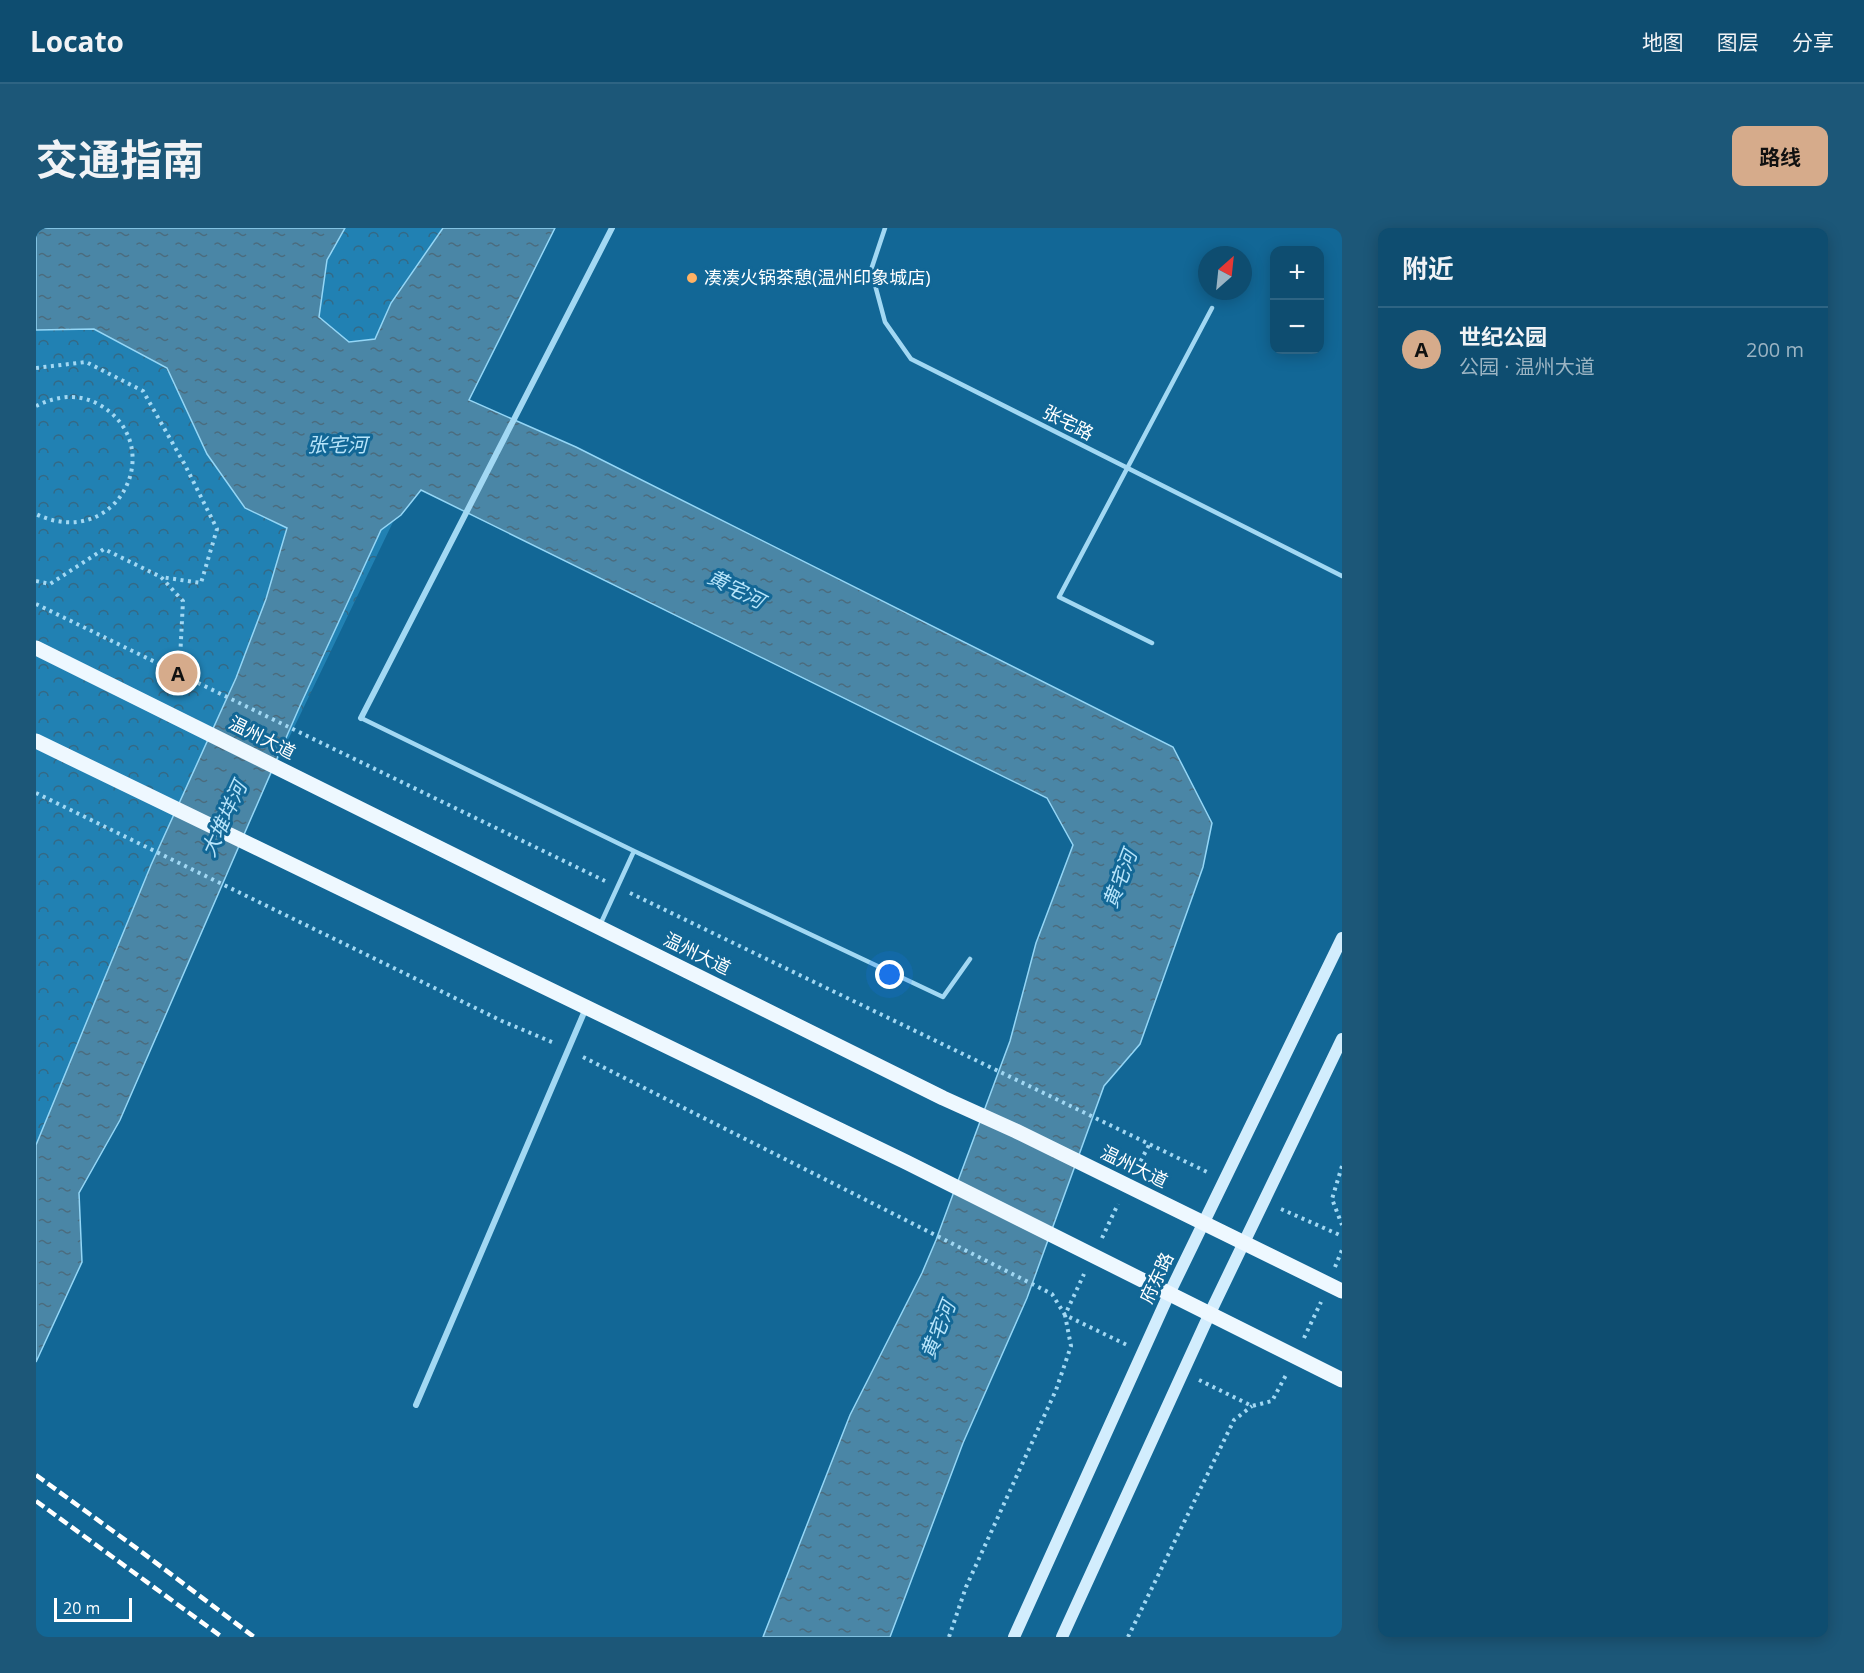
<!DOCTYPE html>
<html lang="zh">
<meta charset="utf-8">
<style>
body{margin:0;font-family:"Open Sans","Noto Sans SC",sans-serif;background:#1c5778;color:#f1f3f6}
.controls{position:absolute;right:18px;top:18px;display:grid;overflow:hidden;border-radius:12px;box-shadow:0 3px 15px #0003}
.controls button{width:54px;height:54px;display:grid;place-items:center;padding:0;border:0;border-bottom:2px solid #2e6483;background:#0e4d70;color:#f1f3f6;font:30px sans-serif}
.compass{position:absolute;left:1162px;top:18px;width:54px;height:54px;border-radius:50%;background:#0e4d70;box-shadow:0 3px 15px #0003;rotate:27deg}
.scale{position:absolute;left:18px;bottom:15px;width:78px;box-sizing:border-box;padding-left:6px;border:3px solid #fff;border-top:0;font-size:16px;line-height:21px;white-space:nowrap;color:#fff;-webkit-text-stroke:4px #126796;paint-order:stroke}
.you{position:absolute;left:854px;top:747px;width:21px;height:21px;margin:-15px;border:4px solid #fff;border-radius:50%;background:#1a73e8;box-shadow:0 0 0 9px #1a73e833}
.badge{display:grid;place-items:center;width:39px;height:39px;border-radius:50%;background:#d6ab8b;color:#111;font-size:20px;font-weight:700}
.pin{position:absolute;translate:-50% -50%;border:3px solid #fff;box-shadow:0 2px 6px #0006}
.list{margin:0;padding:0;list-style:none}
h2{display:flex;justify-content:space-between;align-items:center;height:78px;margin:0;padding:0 24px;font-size:26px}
h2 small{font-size:20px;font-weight:400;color:#9bb4c3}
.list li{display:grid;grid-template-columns:39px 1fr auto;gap:18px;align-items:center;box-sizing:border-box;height:84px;padding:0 24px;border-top:2px solid #2e6483}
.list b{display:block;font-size:22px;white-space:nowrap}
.list p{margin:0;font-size:20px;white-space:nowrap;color:#9bb4c3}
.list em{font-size:20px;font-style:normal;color:#9bb4c3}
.map{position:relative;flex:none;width:1306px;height:1409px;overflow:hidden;border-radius:12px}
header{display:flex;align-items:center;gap:36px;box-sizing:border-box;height:84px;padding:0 30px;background:#0e4d70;border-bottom:2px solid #2e6483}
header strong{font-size:28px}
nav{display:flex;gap:33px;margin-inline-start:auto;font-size:21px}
.intro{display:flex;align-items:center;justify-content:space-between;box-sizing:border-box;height:144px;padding:0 36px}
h1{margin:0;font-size:42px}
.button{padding:15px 27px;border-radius:12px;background:#d6ab8b;color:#111;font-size:21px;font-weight:700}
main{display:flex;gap:36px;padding:0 36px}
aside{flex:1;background:#0e4d70;border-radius:12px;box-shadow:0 3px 15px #0003}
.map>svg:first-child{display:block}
.park{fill:url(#park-crowns)}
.water{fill:url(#water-ripples);stroke:#94d6f6;stroke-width:1.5}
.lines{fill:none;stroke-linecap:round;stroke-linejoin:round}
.path{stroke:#a2d8f3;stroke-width:4;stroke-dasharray:3 4.5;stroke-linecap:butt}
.lane{stroke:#a2d8f3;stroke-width:4.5}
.street{stroke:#a2d8f3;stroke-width:6}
.secondary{stroke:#d2edfd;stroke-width:12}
.primary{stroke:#eef8ff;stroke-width:15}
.rail{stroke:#fff;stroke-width:4.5;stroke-dasharray:10 4.5;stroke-linecap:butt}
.poi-dot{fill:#ffb264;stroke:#126796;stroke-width:2}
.labels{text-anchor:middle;stroke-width:6;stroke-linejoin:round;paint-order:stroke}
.poi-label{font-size:18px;fill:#fff;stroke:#126796;text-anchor:start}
.street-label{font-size:18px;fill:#fff;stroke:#126796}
.water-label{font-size:20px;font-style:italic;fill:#b7e4fa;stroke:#126796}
</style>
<header>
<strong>Locato</strong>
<nav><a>地图</a><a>图层</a><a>分享</a></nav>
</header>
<div class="intro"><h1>交通指南</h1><a class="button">路线</a></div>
<main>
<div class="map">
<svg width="1306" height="1409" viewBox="0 0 1306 1409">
<defs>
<pattern id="park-crowns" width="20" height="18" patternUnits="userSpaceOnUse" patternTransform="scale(1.5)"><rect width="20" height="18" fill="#2181b3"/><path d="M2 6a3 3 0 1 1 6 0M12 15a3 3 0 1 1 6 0" fill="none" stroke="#346985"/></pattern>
<pattern id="water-ripples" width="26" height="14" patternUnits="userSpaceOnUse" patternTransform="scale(1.5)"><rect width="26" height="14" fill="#4a86a6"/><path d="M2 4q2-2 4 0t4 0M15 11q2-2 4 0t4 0" fill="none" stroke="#4b6c7e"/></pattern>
</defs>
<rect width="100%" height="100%" fill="#126796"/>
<path class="park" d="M0,0H495L422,159L147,730L24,1006L0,1070Z"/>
<path class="water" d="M0,0H309L291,32L283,89L313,114L339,111L355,75L407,0H519L433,172L540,219L1137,519L1176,595L1167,639L1104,816L1068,858L991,1070L927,1215L854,1409H727L814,1187L886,1045L900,1012L974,813L1000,715L1037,617L1011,570L385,262L365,287L345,302L263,480L84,892L43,965L46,1034L0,1134V917L115,637L200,450L230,371L251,300L209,280L171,226L131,140L58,101L0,102Z"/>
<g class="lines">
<path class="path" d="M0,140L50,134L107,163L149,237L181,301L165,355L125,349
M0,178C20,168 42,165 62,176C135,216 82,325 0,286
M0,353L14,356L68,321L125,349L147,373L144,431L139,444
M0,376L569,653
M0,565L466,793L518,815
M594,665L1171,944
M547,829L1016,1066L1029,1087L1091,1117
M1306,938L1296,971L1306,997
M1101,940L1113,917
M1245,981L1306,1008
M1066,1010L1082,976
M1299,1039L1306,1022
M1268,1110L1285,1074
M1163,1152L1216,1178L1236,1173L1250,1147
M913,1409L930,1359L1020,1162L1035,1118L1029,1087L1048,1046
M1092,1409L1198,1192L1216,1178"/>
<path class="lane" d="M849,0L835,42L849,94L875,131L1306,348
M1116,415L1023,369L1176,80
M325,490L598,623L564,697
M598,623L907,769L934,731"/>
<path class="street" d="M325,490L576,0
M380,1177L550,780"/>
<path class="secondary" d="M978,1409L1133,1066L1306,710
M1026,1409L1174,1085L1306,811"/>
<path class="primary" d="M0,420L907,870L980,903L1306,1063
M0,513L870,934L1306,1152"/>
<path class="rail" d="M0,1247L103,1322L218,1409
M0,1273L186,1409"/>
</g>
<circle class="poi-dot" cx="656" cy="50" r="6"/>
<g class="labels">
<g class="poi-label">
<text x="668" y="56">凑凑火锅茶憩(温州印象城店)</text>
</g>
<g class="street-label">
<text transform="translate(1032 195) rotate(27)" y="6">张宅路</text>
<text transform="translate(226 510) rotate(27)" y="6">温州大道</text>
<text transform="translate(661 726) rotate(26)" y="6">温州大道</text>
<text transform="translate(1098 939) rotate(26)" y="6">温州大道</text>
<text transform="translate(1121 1050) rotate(-65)" y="6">府东路</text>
</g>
<g class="water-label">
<text x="301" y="224">张宅河</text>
<text transform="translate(700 361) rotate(27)" y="7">黄宅河</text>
<text transform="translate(188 591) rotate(-65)" y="7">大堆垟河</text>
<text transform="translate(1084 651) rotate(-69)" y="7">黄宅河</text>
<text transform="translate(902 1102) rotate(-68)" y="7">黄宅河</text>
</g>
</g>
</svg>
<div class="controls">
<button>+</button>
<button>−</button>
</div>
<svg class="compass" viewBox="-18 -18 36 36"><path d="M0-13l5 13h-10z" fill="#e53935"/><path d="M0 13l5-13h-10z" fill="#9bb4c3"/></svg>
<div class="scale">20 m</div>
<div class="you"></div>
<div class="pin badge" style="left:142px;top:445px">A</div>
</div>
<aside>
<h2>附近<small></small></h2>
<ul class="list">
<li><span class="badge">A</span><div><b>世纪公园</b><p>公园 · 温州大道</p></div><em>200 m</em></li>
</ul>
</aside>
</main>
